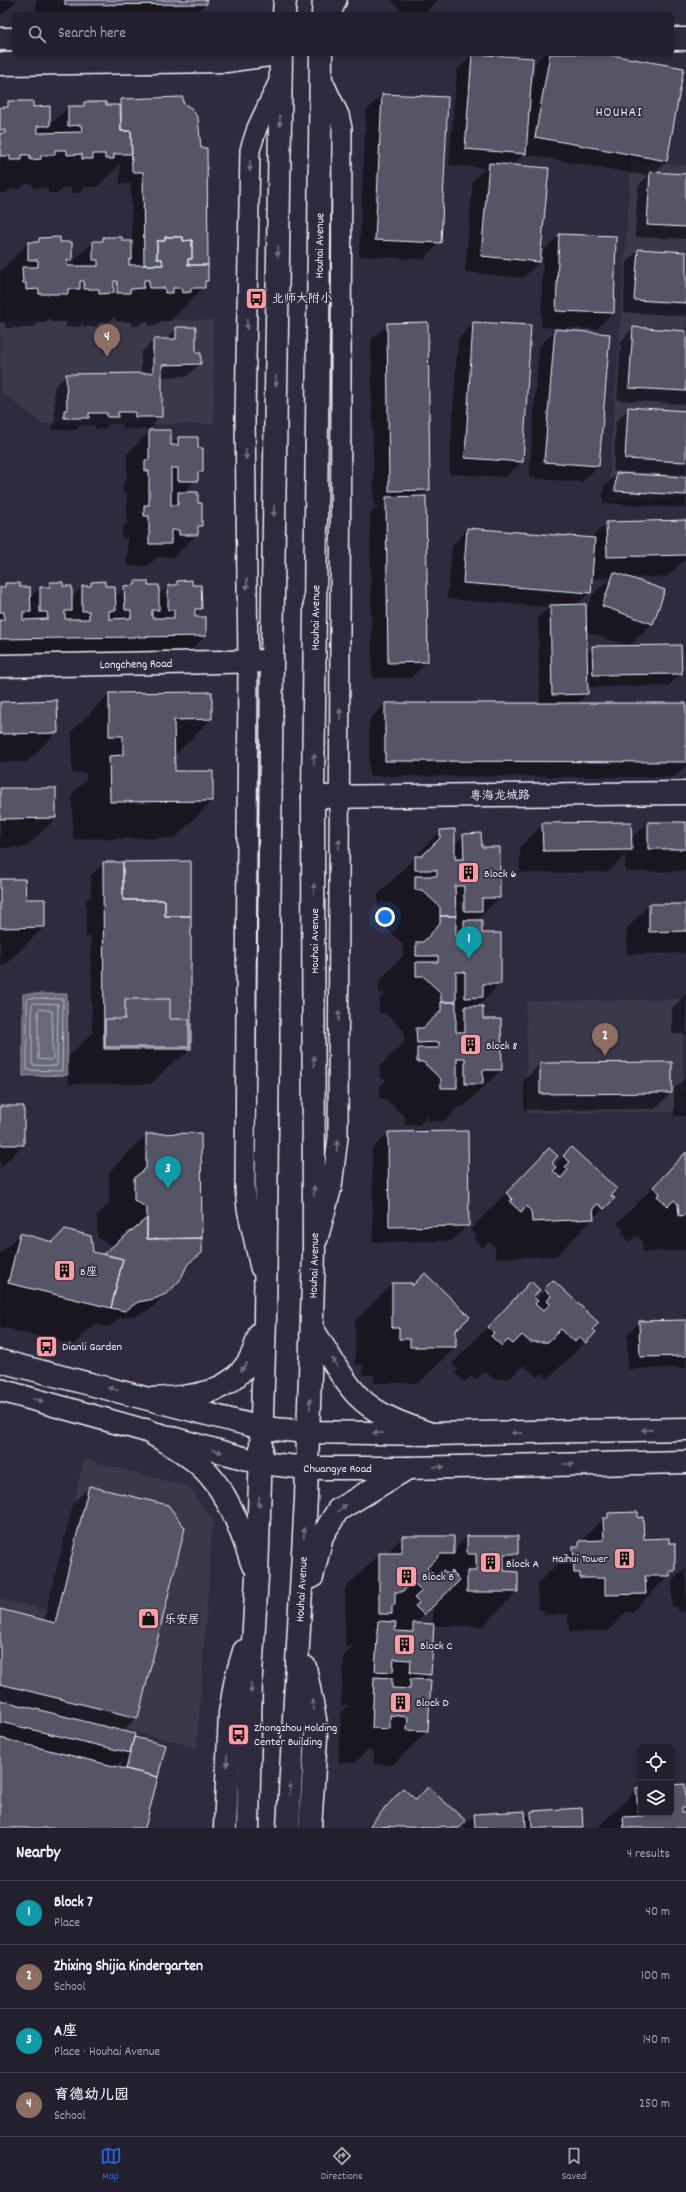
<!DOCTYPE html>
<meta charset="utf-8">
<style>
body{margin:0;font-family:Dekko,"LXGW WenKai TC",sans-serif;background:#2b2836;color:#f1f3f6}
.controls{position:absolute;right:12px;bottom:12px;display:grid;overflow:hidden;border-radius:6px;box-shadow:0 2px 6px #0003}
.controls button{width:36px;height:36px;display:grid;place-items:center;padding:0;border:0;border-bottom:1px solid #403e4a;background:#23202e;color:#f1f3f6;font:20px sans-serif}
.you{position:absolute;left:385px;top:917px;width:14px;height:14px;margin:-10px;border:3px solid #fff;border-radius:50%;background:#1a73e8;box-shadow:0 0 0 6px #1a73e833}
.badge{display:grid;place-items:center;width:26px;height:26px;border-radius:50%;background:#2563eb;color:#fff;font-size:13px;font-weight:700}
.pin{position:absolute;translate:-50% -33px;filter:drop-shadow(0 1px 2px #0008)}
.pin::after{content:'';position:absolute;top:21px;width:14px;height:12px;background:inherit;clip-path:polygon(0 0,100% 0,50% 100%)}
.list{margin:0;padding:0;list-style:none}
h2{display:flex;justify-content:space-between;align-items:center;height:52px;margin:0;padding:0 16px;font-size:17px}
h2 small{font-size:13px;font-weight:400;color:#a3a3aa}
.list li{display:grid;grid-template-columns:26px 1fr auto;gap:12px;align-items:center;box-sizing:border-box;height:64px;padding:0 16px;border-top:1px solid #403e4a}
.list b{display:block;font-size:15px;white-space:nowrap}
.list p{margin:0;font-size:13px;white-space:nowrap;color:#a3a3aa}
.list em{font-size:13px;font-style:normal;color:#a3a3aa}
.icon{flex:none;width:22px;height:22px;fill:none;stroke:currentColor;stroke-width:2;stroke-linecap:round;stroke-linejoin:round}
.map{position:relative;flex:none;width:686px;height:1828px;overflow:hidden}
.search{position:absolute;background:#23202e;box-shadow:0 2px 6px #0003;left:12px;right:12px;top:12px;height:44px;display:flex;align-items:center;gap:10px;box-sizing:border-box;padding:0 14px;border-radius:6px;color:#a3a3aa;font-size:15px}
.sheet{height:308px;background:#23202e}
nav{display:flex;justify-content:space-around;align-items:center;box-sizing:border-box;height:56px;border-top:1px solid #403e4a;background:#23202e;font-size:11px;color:#a3a3aa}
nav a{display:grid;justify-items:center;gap:2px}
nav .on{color:#2563eb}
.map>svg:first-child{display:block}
.built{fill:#3b3749}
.water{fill:#696978;stroke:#9c9fab}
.shadow{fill:#0007;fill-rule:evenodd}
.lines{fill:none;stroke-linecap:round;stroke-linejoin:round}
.shore{stroke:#b5bbc5;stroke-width:1}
.building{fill:#575565;stroke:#e8f1f8}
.street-casing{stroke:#e8f1f8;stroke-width:22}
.secondary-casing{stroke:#e8f1f8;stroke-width:25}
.primary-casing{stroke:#e8f1f8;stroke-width:25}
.street{stroke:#2f2a3d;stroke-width:19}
.secondary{stroke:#2f2a3d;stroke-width:22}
.primary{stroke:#2f2a3d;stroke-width:22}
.oneway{fill:#70707e}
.labels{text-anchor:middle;stroke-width:3.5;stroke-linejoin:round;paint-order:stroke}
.street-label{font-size:12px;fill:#e8f1f8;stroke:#2f2a3d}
.poi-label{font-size:12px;fill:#e8f1f8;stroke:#2f2a3d;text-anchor:start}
.quarter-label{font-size:14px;letter-spacing:1px;fill:#e8f1f8;stroke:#2f2a3d}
</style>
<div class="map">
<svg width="686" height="1828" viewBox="0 0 686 1828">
<rect width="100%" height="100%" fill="#2f2a3d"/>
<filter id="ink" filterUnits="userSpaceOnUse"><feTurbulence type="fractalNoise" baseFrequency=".025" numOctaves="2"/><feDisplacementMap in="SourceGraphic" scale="8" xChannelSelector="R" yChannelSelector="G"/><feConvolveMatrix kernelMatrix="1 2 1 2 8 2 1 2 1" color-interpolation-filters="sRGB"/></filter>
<g filter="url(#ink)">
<path class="built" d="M686,155V499L608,501L631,161L685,165Z
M213,320L214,424H42L1,392L0,321Z
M683,999L684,1112L527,1113L526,1001Z
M84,1459L189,1487L213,1520L197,1747L0,1699V1599L48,1610Z"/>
<path class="water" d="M23,994H67L68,1075L23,1076Z"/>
<path class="shadow" d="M0,0H17L3,14H0Z
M36,0H206V3L195,14H36Z
M391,0H438L424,14H404Z
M473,54L532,59V84L536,62L544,54H599L667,161L654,174L686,175V239L635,237L638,186L648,176L524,154L512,166L540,261L523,278L465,272L473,180L486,168L449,165L457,70Z
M382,95L440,242L424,259L359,256L366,111Z
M121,100L207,281L204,287L170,321H161L156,326H148V322H143L138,326H131V322H116L115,316L109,322H100L95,327H83V323L79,327H66V322H51L50,317L45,323H38L33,328H5V323H0V272L28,243H35L40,239L59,243L71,260L66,265L68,267L93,242H99L103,238L132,242L131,184H120V164L97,187H84L79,193H71V187L64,188L58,193H48V188H33V184H25L20,189H11L6,193H0V108H3L9,102L32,108L49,107V126L68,107H81L84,103L114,106ZM132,258V266H128V263Z
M559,235L615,237L613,312L597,329L541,327L543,252Z
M638,250L686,253V316L623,312L626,263Z
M474,323L522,461L506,477L449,474L458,339Z
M388,324L429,490L421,497L427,662L411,678H372L370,514L378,506H374L371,340Z
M177,328L200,364L187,376L161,377V416L149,429H123V424H109L104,429H95V425H81L76,430H52V423L55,421L54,387L67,375L141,374V353L153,340H165Z
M633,328L686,332V404L617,400L621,341Z
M555,330L609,335L598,466L582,482L529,478L539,347Z
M629,408L686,412V475L613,471L616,421Z
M150,431L170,446L178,438L197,449L202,472L184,493L201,525L197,529V534L174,557H157L148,566H127V538H122V529L127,523V493H123V483L127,479V454Z
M616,474L686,478V508L603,503L604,487Z
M686,521V558L667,577L627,578L652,623L629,646L585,631L586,654L593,647L681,673L668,686L587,687V694L577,704H686V765L674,777L369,776V720L385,704H540L538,618L549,607L447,599L452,546L468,529L591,538L607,523ZM610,578L592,596L585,615L577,605L590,592L591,579Z
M135,582H147V586L158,596L168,586H174L178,582L191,586L201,609L194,615V618L205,636L183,658L0,661V588L6,584L19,588L29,598L40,588H46L50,583L62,587L71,598L82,587H87L92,583L104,587L115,597L125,587L131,586Z
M109,694L211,719L174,756V772L212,801L175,838L73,839L72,794L86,780V773H72V731Z
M0,703L57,732L27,762H0Z
M0,789H55L56,818L26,847L0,848Z
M648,823H686V871L625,872V855L608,872L520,873V847L543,824L630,840Z
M440,831L454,845L464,835L481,848L499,898L476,921L500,984L477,1007L501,1070L463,1107H458L445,1121H428V1115L419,1125H405V1117L386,1099H380V1086L387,1079H380L379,1067L404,1042V1031L385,1013H379V1000L386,993H379V981L403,956V945L385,926H378V914L385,907H378V895ZM426,1063L440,1076L438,1078L425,1065Z
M104,863L190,1049L178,1061L177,1058L151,1084H68V1057L94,1031H92L91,937H86V900L91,895V875Z
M0,880L25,900L44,927L6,964H0Z
M649,905H686V953L627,954V928Z
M686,994V1034H672V1008Z
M540,1064L671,1093L655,1109L524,1110V1080Z
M686,1077V1116H674V1089Z
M0,1107H23V1145L0,1168Z
M467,1132L468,1225L452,1241L373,1242L372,1149L388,1133Z
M146,1135L201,1253L151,1309L137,1315L120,1318L108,1327L94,1324L73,1345L0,1327V1254L20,1234L103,1255L110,1250V1245L97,1237V1216L109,1204V1172Z
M571,1148L613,1199L556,1256L495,1258V1247L489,1242L483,1248L474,1239L477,1236L470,1230L549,1149L550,1163L554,1166Z
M686,1153V1250L643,1252L642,1241L637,1236L630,1242L621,1233L624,1230L617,1224Z
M531,1282L532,1297L535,1300L553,1282L591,1329L585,1342L548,1379L542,1373L538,1378L524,1365L510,1378L493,1379L485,1371L475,1380L471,1376L465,1382L455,1373L458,1370L452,1364Z
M392,1284L411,1288L455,1330V1347L419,1383H374V1375H363V1365H355V1321Z
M686,1321V1368L628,1369L627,1335L640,1322Z
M89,1487L137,1717L122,1732L132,1740L165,1746L157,1777L144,1828H0V1610L44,1621L73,1503ZM123,1759L120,1769L114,1767Z
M608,1514L637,1519L643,1540L674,1570L632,1612H626L608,1631L569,1632L568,1614L544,1615V1610H538L537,1584Z
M403,1537L453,1551L467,1537L517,1554L503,1567V1572L517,1592L483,1626H433L430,1674L423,1681L427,1731L393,1765L374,1764V1750H367L355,1763L338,1762L341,1712L348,1705H341L344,1656L353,1647H345V1588L380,1554H386ZM433,1606V1625L415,1624Z
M686,1567V1612H678V1607H672V1581Z
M671,1786L686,1807L681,1812V1814L686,1812V1828H600V1825L637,1789L641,1788V1813H671Z
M428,1788L458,1828H365L403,1790L415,1801Z
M532,1812L582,1828H462L475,1815L525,1819Z"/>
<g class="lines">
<path class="shore" d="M29,998L63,999L62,1071L27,1070V1000Z
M34,1003L58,1004L57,1066L32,1065V1005Z
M40,1009L52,1011L53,1058L51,1060L38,1059V1011Z"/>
</g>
<path class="building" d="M65,0H207V4L65,5Z
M472,54L533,58L526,154L465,149Z
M550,54H605L684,68L667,161L535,137Z
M382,94L448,97L441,243L375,240Z
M183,97V103L191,108L198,118L201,148H207L208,265H188V259H192V240L183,241V237H165V241H157V259H162L163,265H144L143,172H132L131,131H121V99Z
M8,101H33V107L50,106V126H37L38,133L82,132L81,125L68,126V106H84V102H106V105H120L121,131H131L132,154H114V159H105V154H93V159H82V154L67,155V150H55V155H41V159L30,160V155H22V160H10V156H0V133H5V130H0V107H8Z
M489,163L549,168L540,262L481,256Z
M650,172L686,174V227L647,225Z
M559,234L616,236L614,313L556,311Z
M60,237V242H72V260H67V266H98V260H93V241H103V237H122V241H132V259L129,260V265H163L162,259H157V241H165V237H183V241L192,240V259H188V265H208V281H205V288H191V292L182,293L181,288H173V293H165V288H149V280H144V288L130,289V293H117V281H114V293L99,294V289H84V281H80V289H68V294H39V289L26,290V283H23L22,267H38V260H28V242H39V238Z
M638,249L686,252V303L634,300Z
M428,322L430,490L389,491L387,323Z
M473,322L531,325L523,462L465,458Z
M176,327H196V353H201V364L162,365V417H135V412H118V417H107V413H89V418H64V410H67L66,374L153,373V339H176Z
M633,327L686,331V391L629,388Z
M555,329L610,334L599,466L544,462Z
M628,407L686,411V462L625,459Z
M149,430H171V445H178V437H198V448H203V472H198V481H178V468H171V505H178V492H198V503H202V526H198V535H179V530H171V544H149V516H144V505H149V471H145V460H149Z
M616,473L686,477V495L615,491Z
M426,496L428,662L388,663L386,497Z
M686,520V555L607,557L606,522Z
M467,528L595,538L591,593L463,583Z
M614,572L665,590L653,624L602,606Z
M192,580V585H201L202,609H195V617H206V636L0,639V620H4V612H0V587H5V583H20V587H30L31,612H23V620L48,619L47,612H40V587H50V582H63V586H72V611H65V619H89V611H82V586H91V582L105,581V586H115L116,610L109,611V619L131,618V610H125L124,586L135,585V581H148V585H159V610H152V618H174V610H168V585H177V581Z
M586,604L588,694L552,695L550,605Z
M681,645L682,674L593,675L592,646Z
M212,692V719L174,720L175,771H213V801L110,802L109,756L123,755V736H109V693Z
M57,700L58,733L0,734V702Z
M385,703H686V762L385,761Z
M0,788H56V818L0,819Z
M631,822L632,850L543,851L542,823Z
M648,822H686V849H648Z
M455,829V859H464L463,834L481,833L482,847H500V898H482V911H464V886H455L456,916H440V907L422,890H415V876H437V870H415V856H422L440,838V830Z
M191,861V916H165V900H123V862Z
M103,862H123V900H165V916H191V1049H104Z
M0,879H25L26,899H45V927L0,928Z
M649,904H686V931L649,932Z
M440,916H456V946H464V920H482V933H501V984H483V997L465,998V972H456V1002H441V993L423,976H416V962H438V956H416V942H423L440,924Z
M125,999H170V1019H189V1047H105V1019H125Z
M441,1002H456V1032H465V1006H483V1019H501L502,1070H483V1084H465V1058H457V1088H441V1079L423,1062H417V1048H439V1042L417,1043L416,1028H423L441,1011Z
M672,1062V1093L540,1094V1063Z
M0,1106H24V1145H0Z
M468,1131L469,1226L389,1227L388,1132Z
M201,1133L202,1238L147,1239V1208L134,1200V1178L146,1168V1134Z
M571,1147L617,1189L611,1196L615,1198L604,1209L598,1204L593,1208L594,1219L532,1222L531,1211L526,1206L521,1212L510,1202L512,1199L506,1193L549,1148L558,1156L552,1163L556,1167L553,1171L561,1178L568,1170L565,1167L570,1162L563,1156Z
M686,1152V1215L679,1216L678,1204L674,1200L668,1206L657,1196L660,1193L653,1187Z
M147,1218V1239L202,1238V1253L188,1264L180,1280L168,1293L154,1299L138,1302L125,1311L111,1308L123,1259L103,1254Z
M65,1229L91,1236L93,1252L123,1259L111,1308L8,1283L20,1233L53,1242Z
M425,1273L470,1317L456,1330V1347H410V1339H399V1328H392V1283H412V1286Z
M553,1280L599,1323L593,1329L596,1332L586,1343L579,1337L575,1342L561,1329L548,1342H530L522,1335L513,1344L508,1340L502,1346L491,1336L494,1333L488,1327L531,1281L540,1290L533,1297L538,1301L535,1304L543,1311L550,1304L547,1301L551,1296L544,1289Z
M686,1320V1356L640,1357L639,1321Z
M89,1486L168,1505L185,1528L138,1718L0,1684V1609L55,1623Z
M638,1512V1518L643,1517L644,1539L669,1538V1543H675V1571H670V1576H645L646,1594L605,1595V1578H580V1573H574L573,1546H579V1541L604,1540L603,1518H608V1513Z
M402,1536H454V1554H441L427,1568L436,1577L443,1570L448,1574L451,1571L460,1580L424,1615L415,1606L419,1603L414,1598L422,1591L413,1582L402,1592H395V1605H392V1614H379V1553H402Z
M467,1536H518V1554H504V1571L518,1572V1592H467V1571H476V1554H467Z
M378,1621L396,1622L395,1631L413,1632V1623L434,1624L431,1675L410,1673L411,1660L394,1659L393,1672L375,1671Z
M374,1677L392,1678V1688L410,1689V1679L431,1680L428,1731L407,1730L408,1717L390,1715V1729L372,1728Z
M0,1700L135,1734L130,1753L0,1722Z
M134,1737L166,1745L158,1777L126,1769Z
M0,1738L158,1777L145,1828H0Z
M685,1784L686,1808H682V1813H686V1828H624L623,1817L644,1816L643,1813H671V1785Z
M428,1787L466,1821L459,1828H447L445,1826L434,1828L369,1826L403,1788L416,1800Z
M641,1787V1811L638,1812L636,1788Z
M582,1808L583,1828H532L531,1811Z
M525,1811L526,1828H475L474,1814Z"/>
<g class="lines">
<defs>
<path id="street" d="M331,14L337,0
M318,1239L332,1187L338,1137L342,128L339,115L321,77
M260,1268L247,1209L245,1189L248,661L245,416L250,150L257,128L280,79"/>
<g id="secondary">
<path d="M0,39H14"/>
<path d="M672,39H686"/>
<path d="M0,64L226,61L277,54"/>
<path id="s1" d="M0,666L272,661"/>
<path d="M313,797L686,793"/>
<path d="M0,1361L262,1428L309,1432L431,1434L686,1429"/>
<path id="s2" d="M0,1390L261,1463L307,1468H408L686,1462"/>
</g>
<g id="primary">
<path d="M284,14L285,0"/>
<path d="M323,14L324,0"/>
<path d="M312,1328C325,1348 342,1380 358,1396C377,1416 406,1425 431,1434"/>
<path d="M151,1399C189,1397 231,1396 251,1357C255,1349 257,1341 260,1333"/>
<path d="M146,1430C160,1439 175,1446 188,1456C224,1480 239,1524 252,1563"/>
<path d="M312,1577L322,1536L338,1510L408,1468"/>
<path d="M305,1667L315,1719L316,1738L310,1828"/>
<path d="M225,1828L230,1713L236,1678L244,1651"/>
<path d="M248,1828L251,1675L257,1577L265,1319L272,661L281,54"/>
<path id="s3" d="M288,1828L306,1498L314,1252L313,797L321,54"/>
</g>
</defs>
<use href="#street" class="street-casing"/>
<use href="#secondary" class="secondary-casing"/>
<use href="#primary" class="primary-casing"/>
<use href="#street" class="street"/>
<use href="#secondary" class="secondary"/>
<use href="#primary" class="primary"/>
</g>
<defs><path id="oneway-solid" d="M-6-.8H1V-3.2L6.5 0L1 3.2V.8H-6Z"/></defs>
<g class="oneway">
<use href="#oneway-solid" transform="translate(280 121) rotate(91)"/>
<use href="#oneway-solid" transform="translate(250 166) rotate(91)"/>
<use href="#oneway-solid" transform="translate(278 251) rotate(91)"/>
<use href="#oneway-solid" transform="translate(247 324) rotate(91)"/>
<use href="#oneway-solid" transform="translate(276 381) rotate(91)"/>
<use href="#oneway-solid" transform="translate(246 454) rotate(88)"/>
<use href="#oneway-solid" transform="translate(274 511) rotate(91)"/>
<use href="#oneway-solid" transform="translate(247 584) rotate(90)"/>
<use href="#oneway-solid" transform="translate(340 714) rotate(-90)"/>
<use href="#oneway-solid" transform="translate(314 759) rotate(-90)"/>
<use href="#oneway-solid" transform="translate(339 844) rotate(-90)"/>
<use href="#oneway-solid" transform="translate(314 889) rotate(-90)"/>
<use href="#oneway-solid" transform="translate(339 1016) rotate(-90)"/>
<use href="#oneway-solid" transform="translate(314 1061) rotate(-90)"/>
<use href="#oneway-solid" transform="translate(337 1146) rotate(-87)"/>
<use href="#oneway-solid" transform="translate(314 1191) rotate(-90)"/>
<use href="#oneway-solid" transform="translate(335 1363) rotate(-120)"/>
<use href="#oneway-solid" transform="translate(244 1367) rotate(128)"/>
<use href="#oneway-solid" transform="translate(113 1389) rotate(-166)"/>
<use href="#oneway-solid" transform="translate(38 1400) rotate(15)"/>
<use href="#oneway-solid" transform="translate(310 1404) rotate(-88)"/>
<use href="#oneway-solid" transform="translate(647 1430) rotate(179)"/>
<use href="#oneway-solid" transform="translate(378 1433) rotate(-179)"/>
<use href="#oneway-solid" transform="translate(517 1433) rotate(179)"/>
<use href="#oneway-solid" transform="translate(217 1451) rotate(16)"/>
<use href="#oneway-solid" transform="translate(569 1464) rotate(-1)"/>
<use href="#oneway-solid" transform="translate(439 1467) rotate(-1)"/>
<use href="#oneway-solid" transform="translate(259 1502) rotate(92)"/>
<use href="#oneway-solid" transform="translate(342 1508) rotate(-37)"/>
<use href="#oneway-solid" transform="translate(304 1533) rotate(-87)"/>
<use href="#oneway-solid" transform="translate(251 1688) rotate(90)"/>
<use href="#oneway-solid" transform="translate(313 1705) rotate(-100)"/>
<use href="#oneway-solid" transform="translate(227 1761) rotate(92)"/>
<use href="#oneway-solid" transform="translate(290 1789) rotate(-87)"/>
</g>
</g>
<defs>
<symbol id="bus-square" viewBox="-11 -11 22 22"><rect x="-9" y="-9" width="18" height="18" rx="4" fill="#ff9aa2" stroke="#2f2a3d"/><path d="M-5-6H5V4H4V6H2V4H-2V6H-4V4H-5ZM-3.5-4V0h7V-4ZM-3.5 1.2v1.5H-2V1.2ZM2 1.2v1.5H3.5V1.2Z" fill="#111"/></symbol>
<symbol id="building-square" viewBox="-11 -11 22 22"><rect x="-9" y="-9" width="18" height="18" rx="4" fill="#ff9aa2" stroke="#2f2a3d"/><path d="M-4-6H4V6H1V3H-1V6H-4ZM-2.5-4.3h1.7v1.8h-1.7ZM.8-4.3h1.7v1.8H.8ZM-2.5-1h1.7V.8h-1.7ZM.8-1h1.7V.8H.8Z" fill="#111"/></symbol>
<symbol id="shop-square" viewBox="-11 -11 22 22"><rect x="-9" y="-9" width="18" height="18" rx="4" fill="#ff9aa2" stroke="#2f2a3d"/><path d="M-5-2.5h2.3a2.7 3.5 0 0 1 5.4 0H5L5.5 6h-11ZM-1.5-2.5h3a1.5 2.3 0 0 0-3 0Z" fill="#111"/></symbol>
</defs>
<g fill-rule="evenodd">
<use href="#bus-square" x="244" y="286" width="25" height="25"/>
<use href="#building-square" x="456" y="860" width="25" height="25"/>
<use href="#building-square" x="458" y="1032" width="25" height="25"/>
<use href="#building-square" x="52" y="1258" width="25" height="25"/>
<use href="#bus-square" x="34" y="1334" width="25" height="25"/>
<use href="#building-square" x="612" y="1546" width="25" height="25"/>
<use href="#building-square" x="478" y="1550" width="25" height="25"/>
<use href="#building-square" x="394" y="1564" width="25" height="25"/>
<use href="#shop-square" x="136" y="1606" width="25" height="25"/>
<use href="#building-square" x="392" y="1632" width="25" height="25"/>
<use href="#building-square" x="388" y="1690" width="25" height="25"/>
<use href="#bus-square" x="226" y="1722" width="25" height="25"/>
</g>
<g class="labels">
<g class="street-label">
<text dy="4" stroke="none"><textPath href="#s3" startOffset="1583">Houhai Avenue</textPath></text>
<text dy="4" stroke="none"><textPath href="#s3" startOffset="1211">Houhai Avenue</textPath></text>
<text dy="4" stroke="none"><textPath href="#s1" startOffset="136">Longcheng Road</textPath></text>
<text transform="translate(500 795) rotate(-1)" y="4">粤海龙城路</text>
<text transform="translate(314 941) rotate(-90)" y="4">Houhai Avenue</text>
<text dy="4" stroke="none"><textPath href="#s3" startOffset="563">Houhai Avenue</textPath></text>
<text dy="4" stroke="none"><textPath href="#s2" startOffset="348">Chuangye Road</textPath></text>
<text dy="4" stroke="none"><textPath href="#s3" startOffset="239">Houhai Avenue</textPath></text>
</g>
<g class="poi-label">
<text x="272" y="302">北师大附小</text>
<text x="484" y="877">Block 6</text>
<text x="486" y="1049">Block 8</text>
<text x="80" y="1275">B座</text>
<text x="62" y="1350">Dianli Garden</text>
<text x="608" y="1562" text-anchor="end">Haihui Tower</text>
<text x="506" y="1567">Block A</text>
<text x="422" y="1580">Block B</text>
<text x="164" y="1623">乐安居</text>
<text x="420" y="1649">Block C</text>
<text x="416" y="1706">Block D</text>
<text x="254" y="1731">Zhongzhou Holding<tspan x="254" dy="14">Center Building</tspan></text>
</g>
<g class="quarter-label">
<text x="619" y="116">HOUHAI</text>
</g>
</g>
</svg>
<div class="controls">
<button><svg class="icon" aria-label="locate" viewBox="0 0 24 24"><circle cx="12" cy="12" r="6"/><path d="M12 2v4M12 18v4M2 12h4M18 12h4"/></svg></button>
<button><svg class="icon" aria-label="layers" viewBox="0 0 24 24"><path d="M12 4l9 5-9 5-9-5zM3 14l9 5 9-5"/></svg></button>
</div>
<div class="you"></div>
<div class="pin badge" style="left:469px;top:959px;background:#0f9aa8">1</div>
<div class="pin badge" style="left:605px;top:1056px;background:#8d6e63">2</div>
<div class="pin badge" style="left:168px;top:1189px;background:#0f9aa8">3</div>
<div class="pin badge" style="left:107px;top:357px;background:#8d6e63">4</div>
<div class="search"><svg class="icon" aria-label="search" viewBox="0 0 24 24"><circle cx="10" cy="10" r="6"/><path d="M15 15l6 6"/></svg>Search here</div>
</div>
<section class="sheet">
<h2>Nearby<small>4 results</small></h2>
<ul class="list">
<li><span class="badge" style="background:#0f9aa8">1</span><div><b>Block 7</b><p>Place</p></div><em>40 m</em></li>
<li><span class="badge" style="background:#8d6e63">2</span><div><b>Zhixing Shijia Kindergarten</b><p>School</p></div><em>100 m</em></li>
<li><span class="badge" style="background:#0f9aa8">3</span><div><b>A座</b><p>Place · Houhai Avenue</p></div><em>140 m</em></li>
<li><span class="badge" style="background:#8d6e63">4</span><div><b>育德幼儿园</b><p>School</p></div><em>250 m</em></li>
</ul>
</section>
<nav>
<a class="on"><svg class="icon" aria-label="map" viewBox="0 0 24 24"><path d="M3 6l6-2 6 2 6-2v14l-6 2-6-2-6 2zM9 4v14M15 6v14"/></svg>Map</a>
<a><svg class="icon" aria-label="directions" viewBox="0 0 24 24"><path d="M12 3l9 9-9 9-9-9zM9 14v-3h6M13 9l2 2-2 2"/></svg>Directions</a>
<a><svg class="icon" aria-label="saved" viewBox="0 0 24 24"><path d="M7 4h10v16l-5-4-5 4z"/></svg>Saved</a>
</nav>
